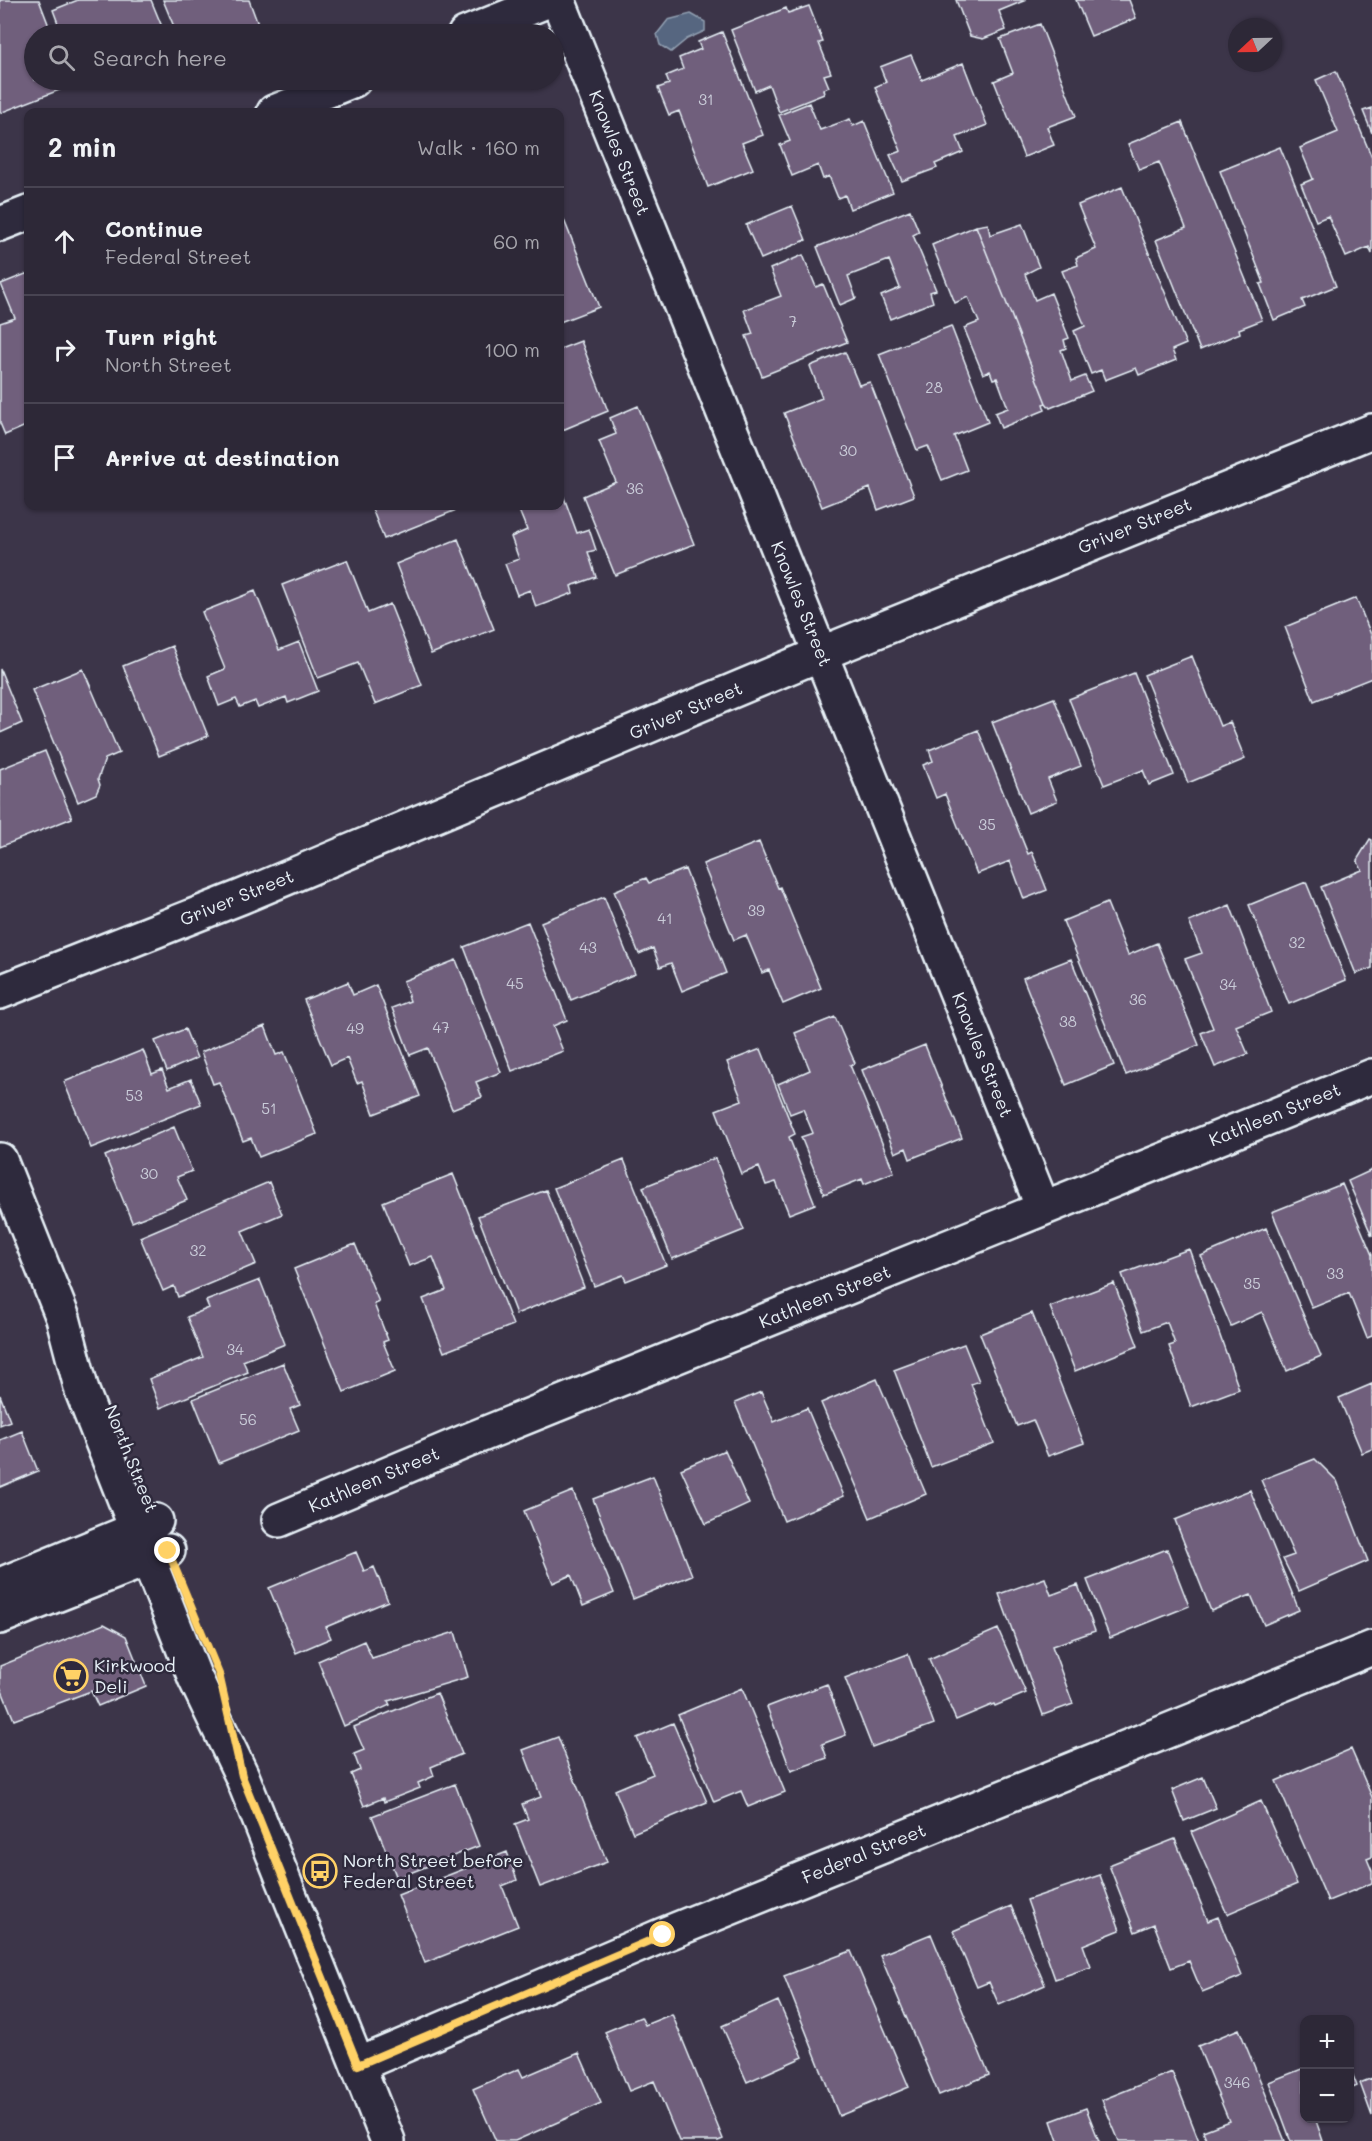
<!DOCTYPE html>
<meta charset="utf-8">
<style>
body{margin:0;font-family:Mali,sans-serif;background:#393442;color:#f1f3f6}
.controls{position:absolute;right:18px;bottom:18px;display:grid;overflow:hidden;border-radius:12px;box-shadow:0 2px 4px #0004}
.controls button{width:54px;height:54px;display:grid;place-items:center;padding:0;border:0;border-bottom:2px solid #484452;background:#2d2837;color:#f1f3f6;font:30px sans-serif}
.compass{position:absolute;left:1228px;top:18px;width:54px;height:54px;border-radius:50%;background:#2d2837;box-shadow:0 2px 4px #0004;rotate:248deg}
.stop{position:absolute;width:18px;height:18px;margin:-14px;border:4px solid #ffd166;border-radius:50%;background:#fff}
.stop.end{background:#ffd166;border-color:#fff;box-shadow:0 2px 6px #0008}
.list{margin:0;padding:0;list-style:none}
h2{display:flex;justify-content:space-between;align-items:center;height:78px;margin:0;padding:0 24px;font-size:26px}
h2 small{font-size:20px;font-weight:400;color:#a7a6ad}
.list li{display:grid;grid-template-columns:39px 1fr auto;gap:18px;align-items:center;box-sizing:border-box;height:108px;padding:0 24px;border-top:2px solid #484452}
.list b{display:block;font-size:22px;white-space:nowrap}
.list p{margin:0;font-size:20px;white-space:nowrap;color:#a7a6ad}
.list em{font-size:20px;font-style:normal;color:#a7a6ad}
.icon{flex:none;width:33px;height:33px;fill:none;stroke:currentColor;stroke-width:2;stroke-linecap:round;stroke-linejoin:round}
.map{position:relative;flex:none;width:1372px;height:2141px;overflow:hidden}
.search{position:absolute;background:#2d2837;box-shadow:0 2px 4px #0004;left:24px;top:24px;width:540px;height:66px;display:flex;align-items:center;gap:15px;box-sizing:border-box;padding:0 21px;border-radius:33px;color:#a7a6ad;font-size:22px}
.panel{position:absolute;background:#2d2837;box-shadow:0 2px 4px #0004;left:24px;top:108px;width:540px;height:402px;border-radius:12px}
.map>svg:first-child{display:block}
.water{fill:#566680;stroke:#909eb0;stroke-width:1.5}
.building{fill:#6f5f7b;stroke:#e8f1f8;stroke-width:1.5}
.lines{fill:none;stroke-linecap:round;stroke-linejoin:round}
.street-casing{stroke:#e8f1f8;stroke-width:38}
.secondary-casing{stroke:#e8f1f8;stroke-width:38}
.street{stroke:#2f2a3d;stroke-width:33}
.secondary{stroke:#2f2a3d;stroke-width:33}
.route{stroke:#ffd166;stroke-width:8}
.labels{text-anchor:middle;stroke-width:5;stroke-linejoin:round;paint-order:stroke}
.number-label{font-size:15px;fill:#caccd9}
.street-label{font-size:18px;fill:#e8f1f8;stroke:#2f2a3d}
.poi-label{font-size:18px;fill:#e8f1f8;stroke:#2f2a3d;text-anchor:start}
</style>
<div class="map">
<svg width="1372" height="2141" viewBox="0 0 1372 2141">
<rect width="100%" height="100%" fill="#3c3549"/>
<filter id="ink" filterUnits="userSpaceOnUse"><feTurbulence type="fractalNoise" baseFrequency=".0167" numOctaves="2"/><feDisplacementMap in="SourceGraphic" scale="12" xChannelSelector="R" yChannelSelector="G"/><feConvolveMatrix kernelMatrix="1 2 1 2 8 2 1 2 1" color-interpolation-filters="sRGB"/></filter>
<g filter="url(#ink)">
<path class="water" d="M691,14L705,22V31L687,39L671,52L660,45L657,34L668,20Z"/>
<path class="building" d="M0,0H39L52,34H34V80H69L72,85L0,113Z
M78,0H151L165,34H62L53,10Z
M163,0H249L259,27L240,34H177Z
M956,0H1026L999,11L1006,30L983,39L970,36Z
M1076,0H1129L1136,18L1091,36Z
M809,6L823,42L819,43L831,73L824,75L829,87L823,89L824,94L779,112L769,85L755,91L731,30L786,8L788,13Z
M1040,24L1076,116L1047,127L1054,145L1024,157L994,81L1013,73L1000,39Z
M722,32L763,135L742,143L753,169L708,187L679,111L669,115L658,88L669,84L666,76L683,69L679,58L701,49L698,42Z
M911,55L922,80L963,63L987,125L957,137L963,152L935,164L937,168L902,181L890,155L901,151L875,87L886,82L880,67Z
M1336,71L1372,158V254L1369,247L1346,257L1328,216L1316,221L1301,184L1313,179L1300,148L1338,132L1316,80Z
M809,103L820,130L850,119L853,126L864,121L893,192L850,209L845,195L838,198L829,176L823,179L818,165L792,176L780,145L790,141L779,115Z
M1372,108V133L1363,111Z
M1182,122L1262,320L1239,329L1240,333L1200,350L1156,240L1186,228L1159,162L1139,170L1128,144Z
M1280,147L1336,286L1302,300L1305,307L1274,320L1260,284L1264,283L1220,171Z
M1122,187L1186,344L1172,350L1176,360L1139,375L1136,368L1105,380L1101,370L1091,374L1074,331L1085,326L1062,271L1078,265L1076,258L1096,249L1078,205Z
M792,206L806,240L761,259L746,225Z
M560,210L599,307L560,322Z
M910,210L919,232L913,235L936,290L930,292L933,302L890,319L881,296L900,288L889,260L848,276L856,298L840,305L817,247Z
M988,224L990,235L1022,224L1039,267L1025,274L1035,300L1051,293L1069,338L1064,340L1066,348L1061,350L1072,381L1085,376L1092,391L1050,408L1046,403L976,226Z
M976,226L1046,403L1043,404L1045,410L1001,428L995,413L1008,408L997,378L993,379L990,371L983,374L964,328L979,322L968,297L955,303L932,245Z
M803,255L816,287L823,284L847,342L762,376L746,336L753,334L744,310L781,296L770,269Z
M28,273V425L5,435L0,423V323L15,318L1,284Z
M951,326L988,422L954,436L967,470L942,480L928,446L917,450L879,354Z
M581,341L608,411L560,431V349Z
M845,352L859,385L870,382L914,496L878,510L870,488L822,507L784,413L822,398L810,366Z
M638,406L694,544L615,575L583,496L616,482L599,441L616,434L610,418Z
M562,492L577,533L589,529L596,550L588,552L596,577L571,586L573,593L536,607L530,590L517,595L505,564L519,559L511,537L527,530L518,508L525,506H560V493Z
M371,506H454L456,510L384,539Z
M458,539L494,629L431,654L396,564Z
M347,560L368,613L390,604L422,685L375,704L358,663L318,678L282,585Z
M255,591L279,650L299,642L318,691L288,703L286,697L258,708L255,701L240,707L236,699L219,706L208,676L225,669L202,612Z
M1356,598L1372,637V678L1314,701L1285,627Z
M172,646L208,736L159,756L123,666Z
M1192,656L1220,726L1230,722L1245,759L1188,783L1144,675Z
M0,669L22,723L0,733Z
M83,669L119,753L105,759L98,779L100,785L96,794L78,802L32,690Z
M1134,673L1174,775L1149,785L1143,770L1104,785L1069,699Z
M1054,698L1081,766L1048,779L1057,801L1028,813L992,722Z
M978,730L1028,854L1032,852L1047,890L1024,899L1010,861L977,874L945,794L936,798L923,765L933,761L929,750Z
M45,751L72,818L0,847V769Z
M1370,839L1372,840V968L1356,974L1321,887L1362,870L1357,860Z
M759,842L778,888L780,887L821,988L783,1004L769,970L762,973L746,935L734,940L703,864Z
M685,869L726,973L682,991L671,963L660,967L653,948L639,954L614,891L646,878L649,883Z
M1306,882L1346,980L1289,1004L1249,905Z
M604,897L635,974L571,1000L541,922Z
M1107,903L1128,955L1157,943L1199,1045L1126,1075L1063,921Z
M1230,905L1271,1012L1236,1026L1248,1054L1215,1067L1201,1033L1213,1028L1185,959L1202,953L1189,922Z
M528,922L567,1020L553,1026L563,1051L512,1071L464,947Z
M1071,959L1114,1065L1066,1085L1023,978Z
M456,960L501,1072L476,1082L482,1097L452,1109L428,1048L410,1055L392,1008L410,1001L403,981Z
M348,982L353,995L376,985L420,1096L374,1114L362,1081L357,1083L347,1058L331,1065L304,1000Z
M835,1017L855,1063L850,1065L894,1172L864,1184L862,1179L824,1194L801,1137L813,1133L803,1109L790,1114L778,1084L810,1070L795,1033Z
M265,1026L276,1055L284,1052L317,1134L259,1157L251,1138L243,1141L219,1082L213,1084L201,1052Z
M185,1029L197,1058L167,1071L155,1041Z
M925,1045L962,1138L910,1159L906,1148L895,1153L862,1070Z
M761,1049L795,1134L789,1137L815,1204L789,1214L776,1182L766,1185L759,1167L741,1174L716,1110L742,1100L727,1062Z
M143,1050L152,1074L162,1070L169,1088L191,1079L201,1104L91,1148L64,1082Z
M174,1127L192,1171L177,1177L187,1200L132,1222L105,1156Z
M715,1158L744,1230L672,1259L643,1187Z
M624,1160L666,1265L626,1281L623,1275L594,1286L554,1188Z
M1372,1170V1236L1348,1181Z
M453,1174L513,1325L444,1352L423,1299L446,1290L433,1257L409,1266L383,1202Z
M269,1182L282,1214L242,1231L256,1264L178,1297L174,1286L163,1291L140,1237Z
M1342,1184L1372,1255V1336L1367,1338L1349,1293L1312,1308L1272,1212Z
M546,1190L584,1287L516,1314L478,1216Z
M1266,1228L1321,1356L1287,1371L1262,1312L1231,1326L1201,1256Z
M355,1244L379,1302L374,1304L388,1340L383,1342L395,1371L344,1392L294,1269Z
M1189,1249L1239,1389L1191,1407L1169,1346L1175,1344L1167,1322L1143,1331L1122,1274Z
M260,1280L285,1344L243,1361L248,1372L160,1408L149,1379L203,1357L187,1317L209,1308L206,1301Z
M1114,1283L1138,1346L1075,1371L1050,1307Z
M1032,1313L1084,1443L1048,1456L1033,1420L1017,1426L980,1334Z
M964,1344L979,1381L971,1384L994,1443L931,1467L894,1370Z
M283,1363L300,1405L290,1409L299,1430L219,1463L193,1399Z
M877,1379L926,1494L870,1518L821,1403Z
M1372,1384V1449L1362,1453L1339,1398Z
M761,1392L774,1422L807,1408L844,1496L784,1521L735,1403Z
M0,1395L10,1421L0,1425Z
M22,1431L38,1471L0,1487V1440Z
M725,1450L749,1504L706,1524L681,1469Z
M1315,1459L1337,1481L1368,1561L1299,1591L1283,1559L1294,1555L1261,1480Z
M653,1476L692,1575L633,1599L593,1499Z
M1250,1490L1299,1610L1264,1625L1251,1595L1211,1611L1175,1520Z
M573,1491L614,1593L583,1606L571,1575L553,1583L524,1511Z
M1167,1549L1189,1606L1110,1638L1087,1580Z
M356,1552L364,1571L374,1567L388,1601L326,1627L331,1638L296,1653L269,1588Z
M1045,1578L1051,1595L1078,1585L1095,1631L1052,1646L1073,1704L1043,1715L999,1594Z
M104,1624L126,1636L146,1686L98,1706L91,1691L14,1720L0,1686V1666Z
M998,1629L1026,1693L995,1706L994,1704L956,1720L929,1659Z
M455,1632L468,1677L388,1701L390,1705L344,1726L318,1661L364,1641L372,1658Z
M908,1654L934,1724L872,1747L845,1678Z
M827,1684L846,1735L822,1744L827,1758L791,1771L767,1707Z
M742,1688L785,1792L748,1807L741,1791L714,1802L678,1715Z
M437,1693L462,1754L431,1767L434,1776L418,1783L420,1788L384,1802L383,1798L364,1806L351,1774L360,1770L354,1754L364,1750L354,1727Z
M673,1723L707,1802L633,1833L615,1790L653,1774L637,1738Z
M558,1737L607,1862L540,1887L515,1824L528,1819L522,1804L541,1797L523,1750Z
M1351,1749L1372,1797V1857L1367,1859L1372,1871V1883L1328,1901L1276,1781Z
M1203,1777L1216,1808L1184,1821L1172,1790Z
M455,1784L479,1846L397,1878L372,1816Z
M1261,1801L1297,1884L1227,1914L1191,1832Z
M1175,1839L1208,1921L1218,1917L1242,1976L1202,1992L1189,1961L1171,1968L1154,1924L1135,1932L1109,1865Z
M507,1852L517,1880L502,1886L518,1926L425,1963L398,1895Z
M1100,1875L1120,1930L1083,1945L1091,1967L1055,1979L1027,1900Z
M1011,1906L1045,1985L999,2005L989,1982L977,1987L953,1931Z
M931,1934L989,2075L939,2095L880,1955Z
M851,1951L909,2087L839,2116L784,1976Z
M778,2001L803,2057L747,2082L722,2026Z
M672,2014L723,2139L718,2141H679L654,2081L629,2091L605,2032L641,2017L645,2025Z
M1239,2029L1285,2141H1207L1203,2131L1229,2121L1198,2046Z
M579,2053L601,2103L515,2141H496L473,2089L519,2069L523,2077Z
M1304,2068V2118H1315L1323,2141H1291L1269,2082Z
M1350,2068L1357,2086L1350,2089Z
M1172,2072L1199,2141H1119L1102,2100Z
M1372,2078V2116L1360,2083Z
M1086,2108L1099,2141H1058L1051,2121Z"/>
<g class="lines">
<defs>
<path id="street" d="M558,0L1043,1208
M465,34L549,0
M274,112L354,80
M0,224L28,213
M0,992L241,897L820,654L1372,431
M279,1520L464,1442L1372,1076
M358,2065L663,1935L1372,1648"/>
<path id="secondary" d="M0,1160L63,1318L82,1391L195,1678L242,1776L388,2141
M0,1585L156,1521
M0,1617L168,1551"/>
</defs>
<use href="#street" class="street-casing"/>
<use href="#secondary" class="secondary-casing"/>
<use href="#street" class="street"/>
<use href="#secondary" class="secondary"/>
</g>
</g>
<g class="lines" filter="url(#ink)">
<path class="route" d="M168,1551L219,1674L242,1776L358,2065L663,1935"/>
</g>
<defs>
<symbol id="supermarket-ring" viewBox="-11 -11 22 22"><circle r="9.5" fill="#2f2a3d" stroke="#ffd166" stroke-width="1.5"/><path d="M-6-5.5h2.5l.6 2H6L4.5 2H-2.5L-4.4-4H-6ZM-1.5 3.2a1.3 1.3 0 1 0 .1 0ZM3 3.2a1.3 1.3 0 1 0 .1 0Z" fill="#ffd166"/></symbol>
<symbol id="bus-ring" viewBox="-11 -11 22 22"><circle r="9.5" fill="#2f2a3d" stroke="#ffd166" stroke-width="1.5"/><path d="M-5-6H5V4H4V6H2V4H-2V6H-4V4H-5ZM-3.5-4V0h7V-4ZM-3.5 1.2v1.5H-2V1.2ZM2 1.2v1.5H3.5V1.2Z" fill="#ffd166"/></symbol>
</defs>
<g fill-rule="evenodd">
<use href="#supermarket-ring" x="52" y="1657" width="38" height="38"/>
<use href="#bus-ring" x="301" y="1852" width="38" height="38"/>
</g>
<g class="labels">
<g class="number-label">
<text x="706" y="105">31</text>
<text x="793" y="327">7</text>
<text x="934" y="393">28</text>
<text x="848" y="456">30</text>
<text x="635" y="494">36</text>
<text x="987" y="830">35</text>
<text x="756" y="916">39</text>
<text x="665" y="924">41</text>
<text x="1297" y="948">32</text>
<text x="588" y="953">43</text>
<text x="515" y="989">45</text>
<text x="1228" y="990">34</text>
<text x="1138" y="1005">36</text>
<text x="1068" y="1027">38</text>
<text x="441" y="1033">47</text>
<text x="355" y="1034">49</text>
<text x="134" y="1101">53</text>
<text x="269" y="1114">51</text>
<text x="149" y="1179">30</text>
<text x="198" y="1256">32</text>
<text x="1335" y="1279">33</text>
<text x="1252" y="1289">35</text>
<text x="235" y="1355">34</text>
<text x="248" y="1425">56</text>
<text x="1237" y="2088">346</text>
</g>
<g class="street-label">
<text transform="translate(619 153) rotate(68)" y="6">Knowles Street</text>
<text transform="translate(1135 526) rotate(-22)" y="6">Griver Street</text>
<text transform="translate(801 604) rotate(68)" y="6">Knowles Street</text>
<text transform="translate(686 711) rotate(-23)" y="6">Griver Street</text>
<text transform="translate(237 898) rotate(-22)" y="6">Griver Street</text>
<text transform="translate(982 1055) rotate(68)" y="6">Knowles Street</text>
<text transform="translate(1275 1115) rotate(-22)" y="6">Kathleen Street</text>
<text transform="translate(825 1297) rotate(-22)" y="6">Kathleen Street</text>
<text transform="translate(131 1459) rotate(68)" y="6">North Street</text>
<text transform="translate(374 1480) rotate(-23)" y="6">Kathleen Street</text>
<text transform="translate(864 1854) rotate(-22)" y="6">Federal Street</text>
</g>
<g class="poi-label">
<text x="94" y="1672">Kirkwood<tspan x="94" dy="21">Deli</tspan></text>
<text x="343" y="1867">North Street before<tspan x="343" dy="21">Federal Street</tspan></text>
</g>
</g>
</svg>
<div class="controls">
<button>+</button>
<button>−</button>
</div>
<svg class="compass" viewBox="-18 -18 36 36"><path d="M0-13l5 13h-10z" fill="#e53935"/><path d="M0 13l5-13h-10z" fill="#a7a6ad"/></svg>
<div class="stop" style="left:663px;top:1935px"></div>
<div class="stop end" style="left:168px;top:1551px"></div>
<div class="search"><svg class="icon" aria-label="search" viewBox="0 0 24 24"><circle cx="10" cy="10" r="6"/><path d="M15 15l6 6"/></svg>Search here</div>
<section class="panel">
<h2>2 min<small>Walk · 160 m</small></h2>
<ul class="list">
<li><svg class="icon" aria-label="ahead" viewBox="0 0 24 24"><path d="M12 20V5M6 11l6-6 6 6"/></svg><div><b>Continue</b><p>Federal Street</p></div><em>60 m</em></li>
<li><svg class="icon" aria-label="right" viewBox="0 0 24 24"><path d="M7 20v-9h11M14 6l5 5-5 5"/></svg><div><b>Turn right</b><p>North Street</p></div><em>100 m</em></li>
<li><svg class="icon" aria-label="arrive" viewBox="0 0 24 24"><path d="M6 21V4h12l-3 4 3 4H6"/></svg><div><b>Arrive at destination</b></div></li>
</ul>
</section>
</div>
